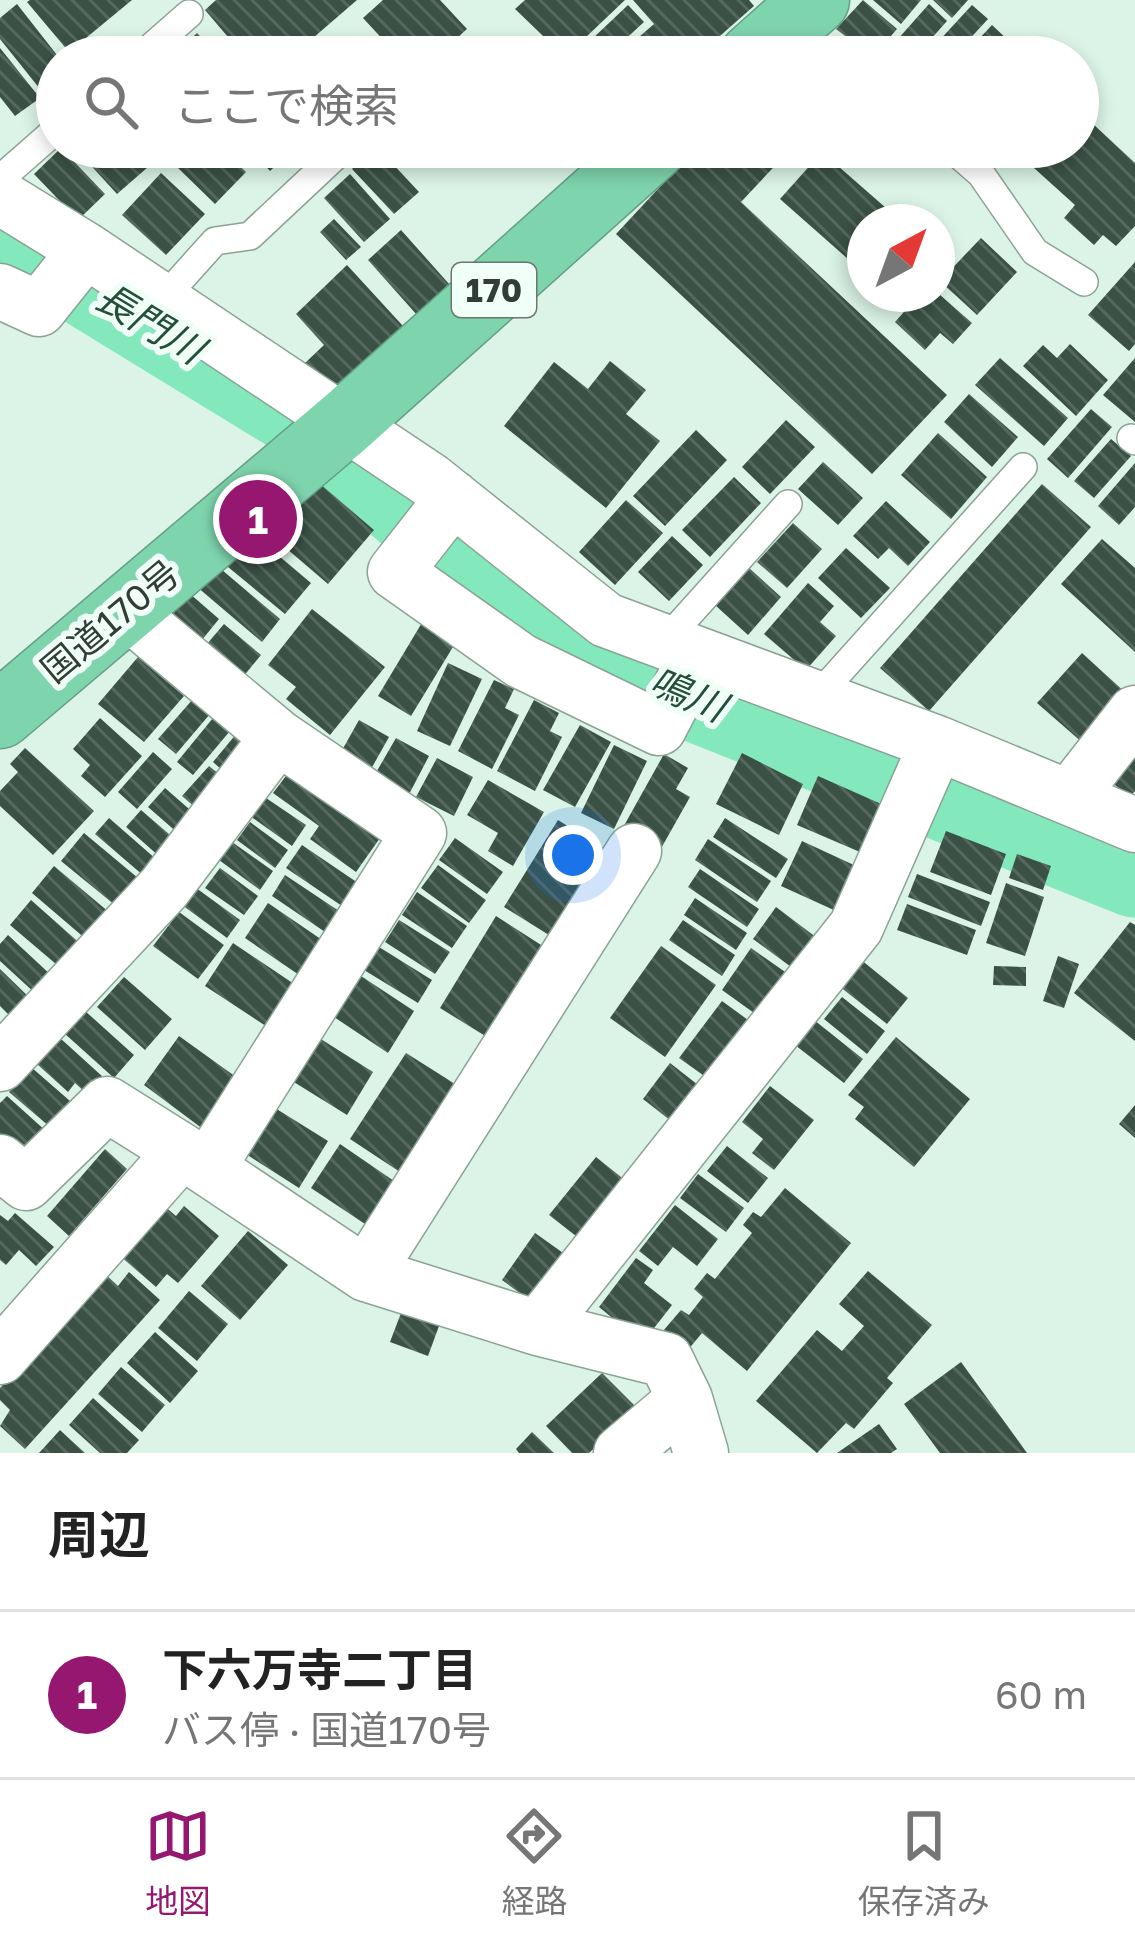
<!DOCTYPE html>
<html lang="ja">
<meta charset="utf-8">
<style>
body{margin:0;font-family:"Golos Text","Noto Sans JP",sans-serif;background:#f2f2f2;color:#222}
.compass{position:absolute;left:847px;top:204px;width:108px;height:108px;border-radius:50%;background:#fff;box-shadow:0 6px 18px #0003;rotate:41deg}
.you{position:absolute;left:573px;top:855px;width:42px;height:42px;margin:-30px;border:9px solid #fff;border-radius:50%;background:#1a73e8;box-shadow:0 0 0 18px #1a73e833}
.badge{display:grid;place-items:center;width:78px;height:78px;border-radius:50%;background:#951770;color:#fff;font-size:39px;font-weight:700}
.pin{position:absolute;translate:-50% -50%;border:6px solid #fff;box-shadow:0 3px 12px #0006}
.list{margin:0;padding:0;list-style:none}
h2{display:flex;justify-content:space-between;align-items:center;height:156px;margin:0;padding:0 48px;font-size:51px}
h2 small{font-size:39px;font-weight:400;color:#767676}
.list li{display:grid;grid-template-columns:78px 1fr auto;gap:36px;align-items:center;box-sizing:border-box;height:168px;padding:0 48px;border-top:3px solid #e0e0e0}
.list b{display:block;font-size:45px;white-space:nowrap}
.list p{margin:0;font-size:39px;white-space:nowrap;color:#767676}
.list em{font-size:39px;font-style:normal;color:#767676}
.icon{flex:none;width:66px;height:66px;fill:none;stroke:currentColor;stroke-width:2;stroke-linecap:round;stroke-linejoin:round}
.map{position:relative;flex:none;width:1135px;height:1453px;overflow:hidden}
.search{position:absolute;background:#fff;box-shadow:0 6px 18px #0003;left:36px;right:36px;top:36px;height:132px;display:flex;align-items:center;gap:30px;box-sizing:border-box;padding:0 42px;border-radius:66px;color:#767676;font-size:45px}
.sheet{height:324px;background:#fff}
nav{display:flex;justify-content:space-around;align-items:center;box-sizing:border-box;height:168px;border-top:3px solid #e0e0e0;background:#fff;font-size:33px;color:#767676}
nav a{display:grid;justify-items:center;gap:6px}
nav .on{color:#951770}
.map>svg:first-child{display:block}
.lines{fill:none;stroke-linecap:round;stroke-linejoin:round}
.river{stroke:#83e8bc;stroke-width:87}
.building{fill:url(#building-back-hatch)}
.lane-casing{stroke:#8ba296;stroke-width:30}
.street-casing{stroke:#8ba296;stroke-width:57}
.highway-casing{stroke:#649f84;stroke-width:69}
.lane{stroke:#fff;stroke-width:27}
.street{stroke:#fff;stroke-width:54}
.highway{stroke:#7ed4ad;stroke-width:66}
.labels{text-anchor:middle;stroke-width:12;stroke-linejoin:round;paint-order:stroke}
.shield{fill:#f0fff7;stroke:#6c7771;stroke-width:3}
.shield-label{font-size:33px;font-weight:bold;fill:#333d38}
.street-label{font-size:36px;fill:#333d38;stroke:#f0fff7}
.water-label{font-size:39px;font-style:italic;fill:#244f3c;stroke:#f0fff7}
</style>
<div class="map">
<svg width="1135" height="1453" viewBox="0 0 1135 1453">
<defs>
<pattern id="building-back-hatch" width="6" height="6" patternUnits="userSpaceOnUse" patternTransform="scale(3)"><rect width="6" height="6" fill="#3b5146"/><path d="M-1 5l2 2M0 0l6 6M5-1l2 2" fill="none" stroke="#56685f"/></pattern>
</defs>
<rect width="100%" height="100%" fill="#dbf4e7"/>
<g class="lines">
<path class="river" d="M0,231L299,414L527,613L660,684L1135,874"/>
</g>
<path class="building" d="M30,0H132L69,52L27,2Z
M216,0H357L291,57H245L205,10Z
M383,0H440L467,29L436,57H399L363,18Z
M525,0H625L565,57L515,9Z
M633,0H749L754,6L696,57H616L654,24Z
M863,0L897,29L873,57L836,29Z
M873,0H921L901,24Z
M933,0H968L952,18Z
M17,4L57,55V83L44,94L0,39V18Z
M929,4L947,21L915,57H882Z
M628,5L644,22L606,57H573Z
M972,5L988,19L953,57H924Z
M992,25L1010,42L996,57H962Z
M197,33L220,57H171Z
M334,36L353,57H311Z
M0,48L40,98L15,116L0,97Z
M1078,110L1135,163V226L1116,246L1103,235L1094,245L1064,218L1075,205L1024,159L1036,147H1078Z
M74,147H171L117,194Z
M195,147H220L246,172L215,204L176,166Z
M234,147H295L270,171L259,159L252,167Z
M377,147L419,192L394,214L352,169Z
M697,147H779L786,154L741,202L947,395L872,474L616,234Z
M61,148L105,194L78,220L34,174Z
M822,152L902,222H865V274L780,199Z
M161,173L205,214L166,255L122,215Z
M350,174L390,219L364,242L324,198Z
M334,219L361,247L346,260L320,232Z
M401,230L450,285L417,315L368,260Z
M981,238L1017,272L977,315L940,281Z
M1135,262V344L1129,351L1088,315Z
M347,265L403,326L332,392L305,363L324,345L296,314Z
M920,294H939L972,323L953,344L940,333L925,350L895,322Z
M1070,344L1108,380L1076,416L1023,366L1043,345L1057,358Z
M1000,358L1068,418L1044,446L975,385Z
M1135,358V422L1103,395Z
M610,361L646,390L626,414L660,441L606,508L504,426L554,362L588,389Z
M969,394L1018,437L992,467L944,422Z
M1091,409L1112,427L1068,478L1047,459Z
M786,420L815,447L770,494L742,467Z
M696,430L727,460L665,526L633,496Z
M938,433L987,477L951,519L901,475Z
M1111,439L1131,456L1094,498L1074,481Z
M823,462L863,498L838,525L798,489Z
M1135,463V507L1119,525L1098,506Z
M312,477L374,530L328,584L266,531Z
M734,477L761,503L710,557L682,530Z
M1042,484L1091,527L929,711L880,668Z
M626,500L663,533L615,585L579,552Z
M886,501L930,542L908,566L889,548L878,559L853,536Z
M793,523L822,549L787,588L757,562Z
M248,530L311,583L285,614L222,562Z
M672,536L703,565L669,601L638,572Z
M1102,539L1135,568V652L1061,584Z
M846,548L890,588L861,618L818,578Z
M215,564L280,619L262,642L196,586Z
M748,567L781,597L748,635L715,605Z
M808,583L834,606L820,622L836,636L806,670L764,634Z
M189,593L219,619L197,646L166,621Z
M312,609L385,667L330,735L286,699L296,687L268,665Z
M423,621L456,642L411,716L378,696Z
M224,624L261,655L238,683L201,651Z
M1082,653L1127,694L1084,744L1037,703Z
M138,657L184,696L144,742L98,704Z
M448,663L482,679L450,746L417,731Z
M494,680L514,689L505,708L519,715L492,769L458,751Z
M193,699L210,714L176,754L158,739Z
M534,700L559,713L550,731L562,737L535,791L497,771Z
M100,718L142,756L105,797L81,776L90,765L73,749Z
M213,718L230,731L193,775L177,762Z
M359,720L389,737L366,778L336,761Z
M580,725L611,742L575,807L543,790Z
M237,733L257,750L232,779L213,762Z
M396,738L429,756L405,802L370,783Z
M1135,741V791L1130,797L1105,777Z
M614,745L647,761L614,829L581,813Z
M25,748L94,811L53,855L0,806V791L18,772L10,764Z
M153,752L172,769L137,809L118,792Z
M742,753L803,784L779,835L716,804Z
M664,754L688,768L676,789L690,797L659,852L621,831Z
M437,758L473,777L454,816L416,797Z
M209,766L230,783L204,815L182,796Z
M289,772L380,838L356,872L310,839L319,826L273,793Z
M818,776L888,807L867,855L797,825Z
M488,780L544,812L513,866L488,851L498,833L467,815Z
M165,788L204,822L187,841L148,807Z
M263,796L306,825L292,846L250,816Z
M141,810L184,847L169,865L126,827Z
M109,818L164,866L151,882L95,834Z
M725,818L788,859L776,878L713,837Z
M558,820L611,853L557,940L504,907Z
M250,822L288,850L275,868L237,840Z
M946,831L1006,854L991,895L930,872Z
M84,833L144,883L121,910L61,861Z
M455,838L503,872L487,894L439,860Z
M708,839L771,881L757,902L695,860Z
M802,841L856,866L836,911L781,886Z
M232,842L273,871L260,890L219,860Z
M302,845L358,883L342,906L286,868Z
M1017,854L1051,866L1043,890L1009,878Z
M438,865L486,900L469,923L421,888Z
M54,866L110,913L87,940L32,893Z
M220,868L258,896L244,915L205,888Z
M700,869L759,909L747,927L688,887Z
M917,874L990,902L981,926L908,897Z
M285,875L345,915L331,936L272,896Z
M1006,883L1044,897L1025,956L986,943Z
M192,885L240,920L227,938L178,902Z
M417,892L467,926L452,948L402,915Z
M695,898L747,933L736,950L684,915Z
M31,900L84,947L63,970L10,925Z
M268,903L328,944L305,979L245,938Z
M907,904L976,930L967,955L897,930Z
M776,907L829,947L806,978L753,939Z
M179,912L224,945L198,979L153,946Z
M496,916L552,952L495,1042L440,1008Z
M399,920L450,952L435,974L385,942Z
M683,920L735,955L722,976L669,940Z
M1130,922L1135,925V1041L1074,993Z
M8,935L53,977L36,994L0,961V944Z
M233,943L297,986L269,1028L205,986Z
M661,946L716,985L665,1057L610,1018Z
M379,947L432,980L418,1003L364,970Z
M751,948L798,981L768,1023L722,990Z
M1058,956L1079,964L1064,1008L1043,1001Z
M860,959L908,998L887,1024L839,986Z
M994,966L1026,967V986L993,985Z
M0,969L33,1001L14,1020L0,1006Z
M361,976L414,1011L388,1053L334,1017Z
M124,977L172,1019L145,1050L97,1007Z
M842,997L885,1031L867,1054L824,1019Z
M722,1001L759,1028L717,1085L679,1058Z
M84,1010L134,1055L114,1078L64,1033Z
M814,1020L863,1059L844,1083L795,1045Z
M179,1036L243,1082L207,1132L144,1085Z
M316,1036L373,1072L347,1115L289,1079Z
M896,1037L970,1099L914,1167L855,1119L864,1107L848,1095Z
M60,1038L103,1077L87,1094L75,1083L68,1092L37,1064Z
M406,1053L463,1089L406,1176L350,1139Z
M670,1063L707,1092L680,1128L643,1099Z
M31,1067L78,1108L57,1133L9,1092Z
M770,1086L814,1120L774,1170L752,1153L763,1139L742,1122Z
M7,1096L47,1132L25,1158L0,1135V1103Z
M1135,1105V1138L1119,1124Z
M275,1108L328,1141L299,1188L246,1154Z
M340,1144L394,1181L365,1224L311,1188Z
M727,1146L768,1178L748,1203L707,1171Z
M105,1149L127,1169L69,1236L47,1216Z
M596,1157L631,1185L585,1243L549,1215Z
M698,1174L744,1208L726,1232L680,1198Z
M785,1188L851,1243L747,1371L702,1333L687,1351L663,1331L681,1310L689,1315L703,1297L694,1289L707,1273L715,1279L752,1233L743,1225L753,1212L761,1217Z
M163,1205L176,1216L184,1206L219,1236L178,1283L167,1274L156,1287L119,1255Z
M675,1205L718,1239L697,1266L673,1247L658,1266L639,1251Z
M15,1213L54,1247L36,1266L19,1250L6,1265L0,1260V1215L8,1221Z
M248,1231L288,1265L240,1320L201,1286Z
M535,1233L573,1260L539,1307L502,1280Z
M636,1258L653,1270L644,1283L672,1305L651,1332L626,1329L599,1307Z
M868,1271L932,1325L887,1378L893,1383L854,1429L846,1423L817,1453L756,1401L817,1330L842,1351L864,1326L839,1304Z
M129,1272L160,1300L25,1449L0,1426L10,1410L0,1400V1388L104,1273L118,1286Z
M189,1291L228,1324L197,1361L158,1328Z
M401,1313L439,1326L428,1356L390,1342Z
M155,1332L198,1371L170,1403L127,1363Z
M961,1362L1027,1453H940L904,1404Z
M121,1367L165,1405L142,1432L98,1394Z
M602,1373L637,1408L589,1453H572L546,1426Z
M93,1398L139,1440L127,1453H100L69,1425Z
M879,1424L897,1449L891,1453H837Z
M60,1430L85,1453H39Z
M532,1432L554,1453H519L516,1449Z"/>
<g class="lines">
<defs>
<path id="lane" d="M140,57L189,14
M950,147L981,174L1035,252L1084,282
M0,179L57,129
M162,300L215,241L250,236L345,147
M1131,438L1135,441
M664,642L788,504
M815,699L1023,467"/>
<path id="street" d="M0,197L86,250L430,480L606,620L937,743L1135,825
M0,291L39,309L86,250
M453,498L395,572L521,661L659,728L697,655
M124,609L278,737L419,833L208,1167
M1071,795L1135,713
M0,1064L164,888L278,737
M0,1162L26,1183L107,1104L182,1151
M366,1274L634,851
M0,1357L182,1151L366,1274L538,1328
M621,1453L685,1399
M701,1453L685,1399L666,1360L538,1328L856,927L937,743"/>
<path id="highway" d="M752,57L816,0
M0,715L346,422L653,147"/>
</defs>
<use href="#lane" class="lane-casing"/>
<use href="#street" class="street-casing"/>
<use href="#highway" class="highway-casing"/>
<use href="#lane" class="lane"/>
<use href="#street" class="street"/>
<use href="#highway" class="highway"/>
</g>
<g class="labels">
<rect class="shield" x="452" y="263" width="84" height="54" rx="9"/>
<g class="shield-label">
<text x="494" y="302">170</text>
</g>
<g class="street-label">
<text transform="translate(110 621) rotate(-40)" y="13">国道170号</text>
</g>
<g class="water-label">
<text transform="translate(150 323) rotate(31)" y="14">長門川</text>
<text transform="translate(688 694) rotate(23)" y="14">鳴川</text>
</g>
</g>
</svg>
<svg class="compass" viewBox="-18 -18 36 36"><path d="M0-13l5 13h-10z" fill="#e53935"/><path d="M0 13l5-13h-10z" fill="#767676"/></svg>
<div class="you"></div>
<div class="pin badge" style="left:258px;top:519px">1</div>
<div class="search"><svg class="icon" aria-label="search" viewBox="0 0 24 24"><circle cx="10" cy="10" r="6"/><path d="M15 15l6 6"/></svg>ここで検索</div>
</div>
<section class="sheet">
<h2>周辺<small></small></h2>
<ul class="list">
<li><span class="badge">1</span><div><b>下六万寺二丁目</b><p>バス停 · 国道170号</p></div><em>60 m</em></li>
</ul>
</section>
<nav>
<a class="on"><svg class="icon" aria-label="map" viewBox="0 0 24 24"><path d="M3 6l6-2 6 2 6-2v14l-6 2-6-2-6 2zM9 4v14M15 6v14"/></svg>地図</a>
<a><svg class="icon" aria-label="directions" viewBox="0 0 24 24"><path d="M12 3l9 9-9 9-9-9zM9 14v-3h6M13 9l2 2-2 2"/></svg>経路</a>
<a><svg class="icon" aria-label="saved" viewBox="0 0 24 24"><path d="M7 4h10v16l-5-4-5 4z"/></svg>保存済み</a>
</nav>
